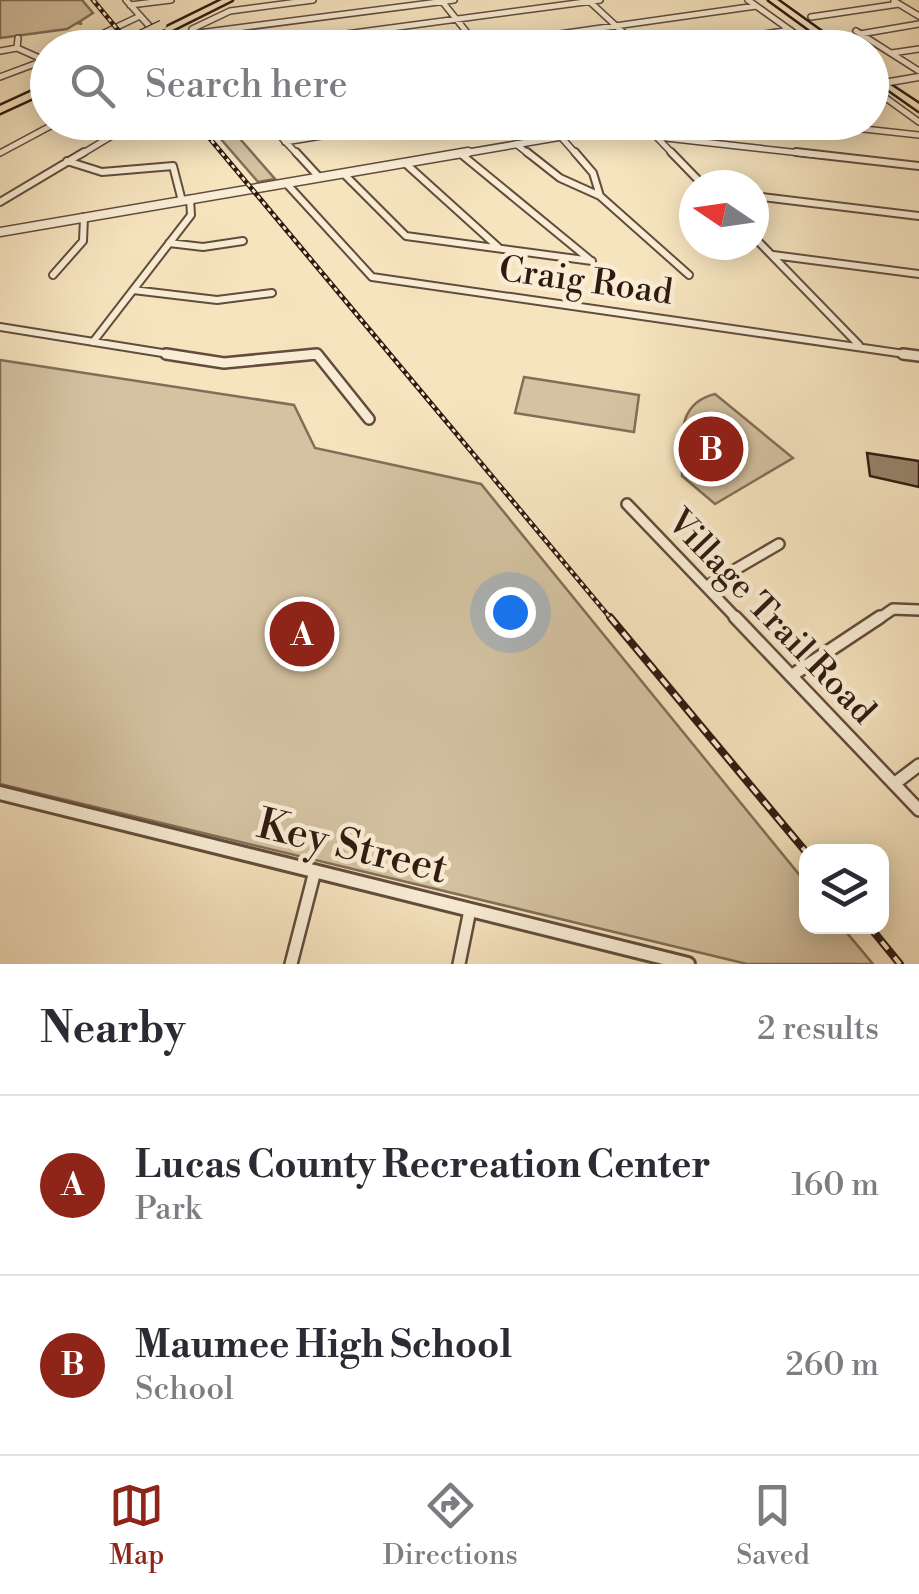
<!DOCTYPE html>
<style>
body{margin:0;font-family:"Libre Bodoni",serif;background:#f7f7f7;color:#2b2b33}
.controls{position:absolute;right:30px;bottom:30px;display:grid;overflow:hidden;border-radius:20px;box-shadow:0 5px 25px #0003}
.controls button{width:90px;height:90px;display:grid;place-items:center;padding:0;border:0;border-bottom:2px solid #e1e1e2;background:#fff;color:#2b2b33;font:50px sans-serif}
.compass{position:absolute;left:679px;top:170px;width:90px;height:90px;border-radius:50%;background:#fff;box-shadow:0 5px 25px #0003;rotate:283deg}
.you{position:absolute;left:510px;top:612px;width:35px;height:35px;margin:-25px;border:8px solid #fff;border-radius:50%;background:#1a73e8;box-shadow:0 0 0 15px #1a73e833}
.badge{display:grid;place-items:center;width:65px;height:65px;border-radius:50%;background:#8f2418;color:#fff;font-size:32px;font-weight:700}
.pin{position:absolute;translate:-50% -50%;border:5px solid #fff;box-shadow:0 2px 10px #0006}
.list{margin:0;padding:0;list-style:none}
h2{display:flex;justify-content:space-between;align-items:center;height:130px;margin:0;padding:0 40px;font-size:42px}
h2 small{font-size:32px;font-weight:400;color:#7c7c81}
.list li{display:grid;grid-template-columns:65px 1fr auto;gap:30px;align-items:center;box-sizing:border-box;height:180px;padding:0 40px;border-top:2px solid #e1e1e2}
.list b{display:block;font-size:38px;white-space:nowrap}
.list p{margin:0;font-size:32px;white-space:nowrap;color:#7c7c81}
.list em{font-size:32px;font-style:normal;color:#7c7c81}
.icon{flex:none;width:55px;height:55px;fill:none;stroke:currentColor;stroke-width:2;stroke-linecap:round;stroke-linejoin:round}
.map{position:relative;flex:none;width:919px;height:964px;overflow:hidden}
.search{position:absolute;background:#fff;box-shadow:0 5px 25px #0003;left:30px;right:30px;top:30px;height:110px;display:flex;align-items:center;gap:25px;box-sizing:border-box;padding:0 35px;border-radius:55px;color:#7c7c81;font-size:38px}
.sheet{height:490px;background:#fff}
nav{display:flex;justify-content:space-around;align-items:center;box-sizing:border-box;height:140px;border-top:2px solid #e1e1e2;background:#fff;font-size:28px;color:#7c7c81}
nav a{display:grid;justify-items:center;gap:5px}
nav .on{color:#8f2418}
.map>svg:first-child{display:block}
.green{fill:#d4c2a1;stroke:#826e58;stroke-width:2.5}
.building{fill:#97836b;stroke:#301a10;stroke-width:2.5}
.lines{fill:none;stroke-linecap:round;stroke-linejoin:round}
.minor-far3-casing{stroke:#624c3c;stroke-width:8}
.minor-far2-casing{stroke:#624c3c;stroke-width:10}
.minor-far1-casing{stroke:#624c3c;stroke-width:14}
.minor-casing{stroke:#624c3c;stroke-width:16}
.tertiary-far2-casing{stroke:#624c3c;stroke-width:9}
.tertiary-far1-casing{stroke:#624c3c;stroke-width:11}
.tertiary-casing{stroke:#624c3c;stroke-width:18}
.trunk-casing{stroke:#301a10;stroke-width:5}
.motorway-casing{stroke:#301a10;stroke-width:5}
.minor-far3{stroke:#f9edd5;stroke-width:5}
.minor-far2{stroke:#f9edd5;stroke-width:6}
.minor-far1{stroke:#f9edd5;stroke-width:9}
.minor{stroke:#f9edd5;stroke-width:11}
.tertiary-far2{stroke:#f9edd5;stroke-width:6}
.tertiary-far1{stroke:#f9edd5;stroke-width:8}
.tertiary{stroke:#f9edd5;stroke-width:12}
.trunk{fill:#f6e4bf;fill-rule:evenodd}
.motorway{fill:#f6e4bf;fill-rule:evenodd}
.rail-far1-casing{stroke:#301a10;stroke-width:5}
.rail-casing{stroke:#301a10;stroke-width:8}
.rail-far1{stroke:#f9edd5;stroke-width:2.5;stroke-dasharray:4;stroke-linecap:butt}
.rail{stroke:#f9edd5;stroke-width:4;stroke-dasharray:10;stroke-linecap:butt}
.motorway-bridge-casing{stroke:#301a10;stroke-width:11;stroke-linecap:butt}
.motorway-bridge{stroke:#f6e4bf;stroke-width:9}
.labels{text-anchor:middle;stroke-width:9;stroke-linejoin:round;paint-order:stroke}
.street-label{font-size:35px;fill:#301a10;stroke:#f9edd5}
.near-street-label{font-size:42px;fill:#301a10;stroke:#f9edd5}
</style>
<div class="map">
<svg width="919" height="964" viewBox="0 0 919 964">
<rect width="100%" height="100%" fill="#f6e4bf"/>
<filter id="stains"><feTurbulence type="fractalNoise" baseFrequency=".002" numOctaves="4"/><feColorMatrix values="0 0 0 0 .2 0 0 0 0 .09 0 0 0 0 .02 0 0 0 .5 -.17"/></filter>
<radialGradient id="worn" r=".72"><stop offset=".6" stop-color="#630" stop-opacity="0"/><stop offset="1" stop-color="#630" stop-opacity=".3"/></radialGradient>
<path class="green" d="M0,0H82L93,13L79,22L82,24L77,23L67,29L0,38Z
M207,123H236L228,125L275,179L258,182Z
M0,360L294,405L315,448L481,484L806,883V926L842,927L873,964H747L0,784Z
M524,377L639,395L634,432L515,413Z
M715,394L793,458L715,504L682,476C683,442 674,404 715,394Z"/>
<path class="building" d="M867,453L919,461V487L870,476Z"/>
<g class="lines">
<defs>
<path id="minor-far3" d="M126,0L169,48
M441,0L477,45
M588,0L640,48
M748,0L815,48
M894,1L919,16
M130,5L171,0
M811,17L899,4
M856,31L919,71
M191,34L192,29L230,11L313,0
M860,34L919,24
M18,38L17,48L44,60
M160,38L454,0
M72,48L140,16
M242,48L600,0
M460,48L756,6
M672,48L790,30
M0,51L17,48
M892,53L919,49
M0,77L48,59
M872,88L919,122
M267,122L298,155
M539,122L552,138
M800,122L919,135
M643,123L674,155
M561,137L577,155
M657,137L819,155
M285,142L407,122
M516,144L530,155
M0,153L58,122
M80,155L135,122"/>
<path id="minor-far2" d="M296,152L319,177
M527,152L560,178L600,196L689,275
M575,152L593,173L600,196
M671,152L703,185
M796,152L919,166
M461,154L589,259
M67,161L102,172L173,166L182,201
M405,163L498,247
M343,173L406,236L592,261
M286,183L372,277L919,356
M754,196L919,216
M0,202L84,152
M754,237L859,345
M169,243L203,247L243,241
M773,255L919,274
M53,275L83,241L84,217
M133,290L217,300L272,293
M0,327L181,356
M93,342L191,215L190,199
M301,356H319"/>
<path id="minor-far1" d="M166,354L224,363L317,354L369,419
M903,354L919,356
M627,504L738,620
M707,586L779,544
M877,620L893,609L919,610"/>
<path id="minor" d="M735,617L919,810
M791,676L880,617
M894,784L919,765
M291,964L315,871
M459,964L470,910"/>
<path id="tertiary-far2" d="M872,85L919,77
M454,155L647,122"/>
<path id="tertiary-far1" d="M0,232L468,152"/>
<path id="tertiary" d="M0,793L688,964"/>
<path id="trunk" d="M769,0H777L844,48H835Z
M872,73L919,104V111L872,78Z"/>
<path id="motorway" d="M222,0H232L170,31L163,29Z
M48,84V91L0,113V106Z"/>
</defs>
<use href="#minor-far3" class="minor-far3-casing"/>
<use href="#minor-far2" class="minor-far2-casing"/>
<use href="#minor-far1" class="minor-far1-casing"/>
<use href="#minor" class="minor-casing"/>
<use href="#tertiary-far2" class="tertiary-far2-casing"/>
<use href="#tertiary-far1" class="tertiary-far1-casing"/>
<use href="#tertiary" class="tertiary-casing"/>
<use href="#trunk" class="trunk-casing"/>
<use href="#motorway" class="motorway-casing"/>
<use href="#minor-far3" class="minor-far3"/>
<use href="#minor-far2" class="minor-far2"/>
<use href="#minor-far1" class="minor-far1"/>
<use href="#minor" class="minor"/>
<use href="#tertiary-far2" class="tertiary-far2"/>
<use href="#tertiary-far1" class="tertiary-far1"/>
<use href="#tertiary" class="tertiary"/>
<use href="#trunk" class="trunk"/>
<use href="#motorway" class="motorway"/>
<defs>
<path id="rail-far1" d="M93,0L133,48
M196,122L612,620"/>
<path id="rail" d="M610,617L806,852
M869,926L900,964"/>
</defs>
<use href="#rail-far1" class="rail-far1-casing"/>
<use href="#rail" class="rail-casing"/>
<use href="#rail-far1" class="rail-far1"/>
<use href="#rail" class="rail"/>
<defs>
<path id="motorway-bridge" d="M114,48L162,25"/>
</defs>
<use href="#motorway-bridge" class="motorway-bridge-casing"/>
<use href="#motorway-bridge" class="motorway-bridge"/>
</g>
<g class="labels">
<g class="street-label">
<text transform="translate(586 280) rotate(8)" y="12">Craig Road</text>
<text transform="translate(772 616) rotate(46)" y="12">Village Trail Road</text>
</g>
<g class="near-street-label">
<text transform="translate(353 845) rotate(14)" y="15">Key Street</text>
</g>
</g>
<rect width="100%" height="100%" filter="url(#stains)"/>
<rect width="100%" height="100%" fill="url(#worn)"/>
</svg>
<div class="controls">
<button><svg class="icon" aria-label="layers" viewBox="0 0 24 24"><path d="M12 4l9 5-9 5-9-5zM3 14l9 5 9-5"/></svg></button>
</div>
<svg class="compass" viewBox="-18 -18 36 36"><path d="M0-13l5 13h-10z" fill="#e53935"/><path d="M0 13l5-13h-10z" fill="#7c7c81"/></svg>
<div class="you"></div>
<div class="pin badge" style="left:302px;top:634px">A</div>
<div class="pin badge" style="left:711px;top:449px">B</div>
<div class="search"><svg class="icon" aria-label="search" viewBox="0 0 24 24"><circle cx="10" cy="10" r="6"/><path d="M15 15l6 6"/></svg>Search here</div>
</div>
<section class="sheet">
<h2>Nearby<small>2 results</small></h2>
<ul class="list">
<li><span class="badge">A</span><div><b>Lucas County Recreation Center</b><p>Park</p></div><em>160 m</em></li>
<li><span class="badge">B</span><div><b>Maumee High School</b><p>School</p></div><em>260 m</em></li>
</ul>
</section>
<nav>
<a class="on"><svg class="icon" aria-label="map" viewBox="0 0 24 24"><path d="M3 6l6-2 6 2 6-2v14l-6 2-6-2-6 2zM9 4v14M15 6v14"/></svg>Map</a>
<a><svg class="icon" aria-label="directions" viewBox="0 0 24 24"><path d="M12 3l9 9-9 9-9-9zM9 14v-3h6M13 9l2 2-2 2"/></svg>Directions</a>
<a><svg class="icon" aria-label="saved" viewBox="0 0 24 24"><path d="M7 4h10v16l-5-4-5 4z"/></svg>Saved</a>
</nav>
